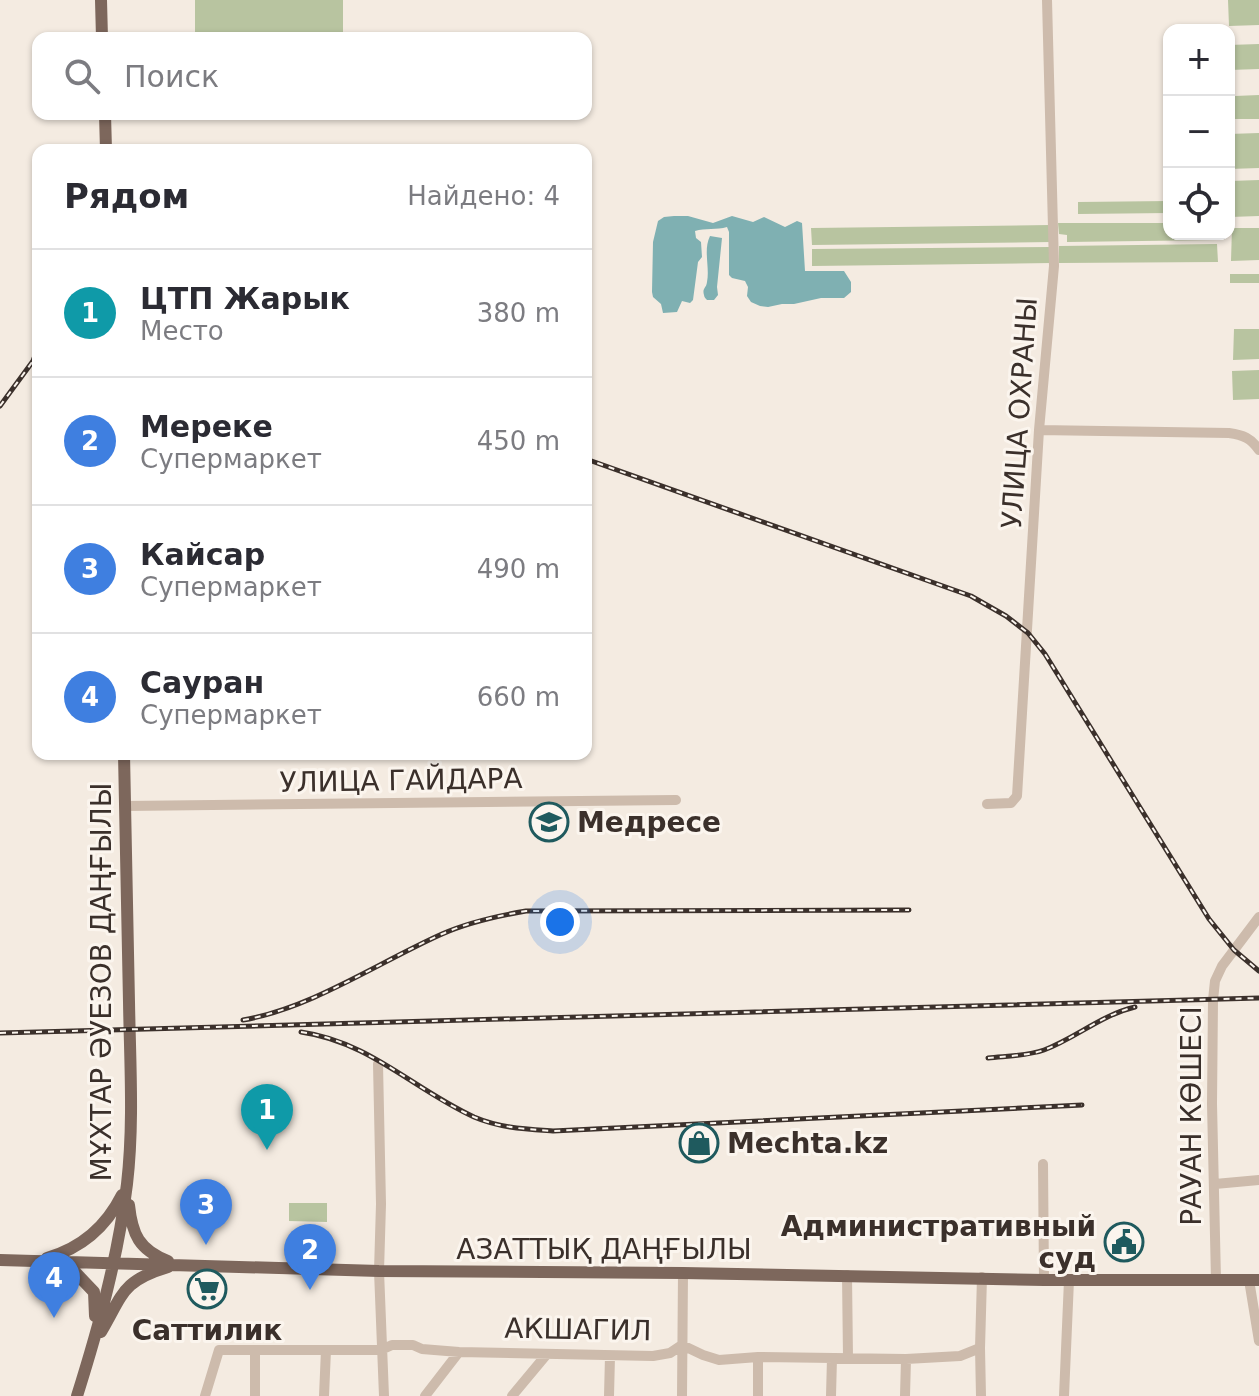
<!DOCTYPE html>
<html lang="ru">
<meta charset="utf-8">
<style>
body{margin:0;font-family:"DejaVu Sans",sans-serif;background:#f2f2f3;color:#2b2b33}
.controls{position:absolute;right:24px;top:24px;display:grid;overflow:hidden;border-radius:16px;box-shadow:0 2px 6px #0004}
.controls button{width:72px;height:72px;display:grid;place-items:center;padding:0;border:0;border-bottom:2px solid #e1e1e2;background:#fff;color:#2b2b33;font:40px sans-serif}
.you{position:absolute;left:560px;top:922px;width:28px;height:28px;margin:-20px;border:6px solid #fff;border-radius:50%;background:#1a73e8;box-shadow:0 0 0 12px #1a73e833}
.badge{display:grid;place-items:center;width:52px;height:52px;border-radius:50%;background:#db2777;color:#fff;font-size:26px;font-weight:700}
.pin{position:absolute;translate:-50% -66px;filter:drop-shadow(0 2px 4px #0008)}
.pin::after{content:'';position:absolute;top:42px;width:28px;height:24px;background:inherit;clip-path:polygon(0 0,100% 0,50% 100%)}
.list{margin:0;padding:0;list-style:none}
h2{display:flex;justify-content:space-between;align-items:center;height:104px;margin:0;padding:0 32px;font-size:34px}
h2 small{font-size:26px;font-weight:400;color:#7c7c81}
.list li{display:grid;grid-template-columns:52px 1fr auto;gap:24px;align-items:center;box-sizing:border-box;height:128px;padding:0 32px;border-top:2px solid #e1e1e2}
.list b{display:block;font-size:30px;white-space:nowrap}
.list p{margin:0;font-size:26px;white-space:nowrap;color:#7c7c81}
.list em{font-size:26px;font-style:normal;color:#7c7c81}
.icon{flex:none;width:44px;height:44px;fill:none;stroke:currentColor;stroke-width:2;stroke-linecap:round;stroke-linejoin:round}
.map{position:relative;flex:none;width:1259px;height:1396px;overflow:hidden}
.search{position:absolute;background:#fff;box-shadow:0 2px 6px #0004;left:32px;top:32px;width:560px;height:88px;display:flex;align-items:center;gap:20px;box-sizing:border-box;padding:0 28px;border-radius:16px;color:#7c7c81;font-size:30px}
.panel{position:absolute;background:#fff;box-shadow:0 2px 6px #0004;left:32px;top:144px;width:560px;height:616px;border-radius:16px}
.map>svg:first-child{display:block}
.green{fill:#b8c4a0}
.water{fill:#7fb0b2}
.lines{fill:none;stroke-linecap:round;stroke-linejoin:round}
.minor{stroke:#cdbbac;stroke-width:10}
.major{stroke:#7d675c;stroke-width:12}
.rail-casing{stroke:#3b302b;stroke-width:5}
.rail{stroke:#fbf5ee;stroke-width:2;stroke-dasharray:6;stroke-linecap:butt}
.labels{text-anchor:middle;stroke-width:6;stroke-linejoin:round;paint-order:stroke}
.street-label{font-size:28px;fill:#3b302b;stroke:#fbf5ee}
.poi-label{font-size:28px;font-weight:bold;fill:#3b302b;stroke:#fbf5ee;text-anchor:start}
</style>
<div class="map">
<svg width="1259" height="1396" viewBox="0 0 1259 1396">
<rect width="100%" height="100%" fill="#f4ebe1"/>
<path class="green" d="M195,0H343V38H195Z
M1228,0H1259V25L1229,26Z
M1259,44V69L1229,70V45Z
M1259,95V119H1235V96Z
M1259,133V168L1229,169V134Z
M1259,180V216L1230,217V181Z
M1169,201V213L1078,214V202Z
M1058,223H1169V234H1217V240L1067,242V235L1059,234Z
M1050,225L1051,242L812,245L811,228Z
M1232,228H1259V260L1231,261Z
M1217,244L1218,262L1059,263V246Z
M1051,247V263L812,266V249Z
M1230,274H1259V283H1230Z
M1234,329H1259V359L1233,360Z
M1259,370V399L1233,400L1232,371Z
M289,1203H327V1222L289,1221Z"/>
<path class="water" d="M674,216H688L713,223L732,216L753,222L764,217L785,227L797,221L802,223L805,271H844L851,282V292L844,298H821L794,304H782L768,307L760,306L751,302L747,296L748,287L745,281L732,278L729,275V232L727,227C717,230 705,228 695,231L696,238L701,242L702,257L698,262L693,300L690,303L682,301L677,312L663,313L661,304L653,297L652,292L653,242L658,221L664,217Z
M710,236L722,238L717,287L718,295L714,300H707C706,299 704,297 704,295C702,288 706,289 707,282C710,267 703,250 710,236Z"/>
<g class="lines">
<path class="minor" d="M1039,430L1229,433C1243,435 1251,438 1259,450
M987,804L1011,803L1017,796L1039,430L1054,266L1047,0
M125,806L676,800
M378,1064L381,1204L379,1271L384,1396
M1043,1164L1044,1280
M1215,1184L1259,1180
M847,1275L848,1358
M1216,1280L1212,1104L1213,1000L1215,981L1222,966L1259,917
M1249,1280L1259,1341
M255,1350V1396
M205,1396L219,1350H381L392,1345H413L422,1349L459,1352L653,1356L670,1353L682,1345L703,1355L719,1360L758,1357L906,1359L960,1356L980,1348
M324,1396L326,1350
M425,1396L459,1352
M512,1396L547,1354
M609,1396L610,1356
M682,1396L683,1273
M758,1396V1357
M831,1396L832,1358
M905,1396L906,1359
M981,1396L980,1348L982,1277
M1064,1396L1069,1280"/>
<path class="major" d="M101,0L102,38
M105,114L106,150
M129,1205C132,1234 139,1250 168,1261
M47,1258C82,1248 106,1227 122,1195
M0,1260L379,1271L683,1273L1044,1280H1259
M55,1266L76,1273L94,1292L95,1316
M101,1332C123,1295 121,1281 168,1267
M77,1396C99,1326 118,1257 127,1184C134,1124 130,1063 129,1002C128,920 126,837 124,754"/>
<defs>
<path id="rail" d="M0,406L33,361L38,348
M586,459L971,596L1006,616L1028,633L1045,654L1209,919L1234,950L1259,971
M243,1020C312,1008 379,962 442,934C469,922 497,916 526,911L909,910
M301,1032C370,1042 413,1089 474,1117C500,1128 525,1129 553,1131L1082,1105
M0,1033L1259,998
M988,1058C1006,1056 1027,1056 1044,1050C1076,1038 1101,1015 1135,1007"/>
</defs>
<use href="#rail" class="rail-casing"/>
<use href="#rail" class="rail"/>
</g>
<defs>
<symbol id="school-ring" viewBox="-11 -11 22 22"><circle r="9.5" fill="#fbf5ee" stroke="#1f5a5e" stroke-width="1.5"/><path d="M0-5L7-2L0 1L-7-2ZM-4 1L0 2.5L4 1V4Q0 6-4 4Z" fill="#1f5a5e"/></symbol>
<symbol id="shop-ring" viewBox="-11 -11 22 22"><circle r="9.5" fill="#fbf5ee" stroke="#1f5a5e" stroke-width="1.5"/><path d="M-5-2.5h2.3a2.7 3.5 0 0 1 5.4 0H5L5.5 6h-11ZM-1.5-2.5h3a1.5 2.3 0 0 0-3 0Z" fill="#1f5a5e"/></symbol>
<symbol id="civic-ring" viewBox="-11 -11 22 22"><circle r="9.5" fill="#fbf5ee" stroke="#1f5a5e" stroke-width="1.5"/><path d="M-.6-6.5H3V-4.5H.6V-3L4-1V1h2V6H-6V1h2V-1L-.6-3ZM-1.2 2.5V6h2.4V2.5Z" fill="#1f5a5e"/></symbol>
<symbol id="supermarket-ring" viewBox="-11 -11 22 22"><circle r="9.5" fill="#fbf5ee" stroke="#1f5a5e" stroke-width="1.5"/><path d="M-6-5.5h2.5l.6 2H6L4.5 2H-2.5L-4.4-4H-6ZM-1.5 3.2a1.3 1.3 0 1 0 .1 0ZM3 3.2a1.3 1.3 0 1 0 .1 0Z" fill="#1f5a5e"/></symbol>
</defs>
<g fill-rule="evenodd">
<use href="#school-ring" x="527" y="800" width="44" height="44"/>
<use href="#shop-ring" x="677" y="1121" width="44" height="44"/>
<use href="#civic-ring" x="1102" y="1220" width="44" height="44"/>
<use href="#supermarket-ring" x="185" y="1267" width="44" height="44"/>
</g>
<g class="labels">
<g class="street-label">
<text transform="translate(1019 413) rotate(-86)" y="10">УЛИЦА ОХРАНЫ</text>
<text transform="translate(401 780) rotate(-1)" y="10">УЛИЦА ГАЙДАРА</text>
<text transform="translate(101 982) rotate(-90)" y="10">МҰХТАР ӘУЕЗОВ ДАҢҒЫЛЫ</text>
<text transform="translate(1191 1116) rotate(-90)" y="10">РАУАН КӨШЕСІ</text>
<text x="604" y="1259">АЗАТТЫҚ ДАҢҒЫЛЫ</text>
<text transform="translate(578 1329) rotate(1)" y="10">АКШАГИЛ</text>
</g>
<g class="poi-label">
<text x="577" y="832">Медресе</text>
<text x="727" y="1153">Mechta.kz</text>
<text x="1096" y="1236" text-anchor="end">Административный<tspan x="1096" dy="32">суд</tspan></text>
<text x="207" y="1340" text-anchor="middle">Саттилик</text>
</g>
</g>
</svg>
<div class="controls">
<button>+</button>
<button>−</button>
<button><svg class="icon" aria-label="locate" viewBox="0 0 24 24"><circle cx="12" cy="12" r="6"/><path d="M12 2v4M12 18v4M2 12h4M18 12h4"/></svg></button>
</div>
<div class="you"></div>
<div class="pin badge" style="left:267px;top:1150px;background:#0f9aa8">1</div>
<div class="pin badge" style="left:310px;top:1290px;background:#3f7fe0">2</div>
<div class="pin badge" style="left:206px;top:1245px;background:#3f7fe0">3</div>
<div class="pin badge" style="left:54px;top:1318px;background:#3f7fe0">4</div>
<div class="search"><svg class="icon" aria-label="search" viewBox="0 0 24 24"><circle cx="10" cy="10" r="6"/><path d="M15 15l6 6"/></svg>Поиск</div>
<section class="panel">
<h2>Рядом<small>Найдено: 4</small></h2>
<ul class="list">
<li><span class="badge" style="background:#0f9aa8">1</span><div><b>ЦТП Жарык</b><p>Место</p></div><em>380 m</em></li>
<li><span class="badge" style="background:#3f7fe0">2</span><div><b>Мереке</b><p>Супермаркет</p></div><em>450 m</em></li>
<li><span class="badge" style="background:#3f7fe0">3</span><div><b>Кайсар</b><p>Супермаркет</p></div><em>490 m</em></li>
<li><span class="badge" style="background:#3f7fe0">4</span><div><b>Сауран</b><p>Супермаркет</p></div><em>660 m</em></li>
</ul>
</section>
</div>
